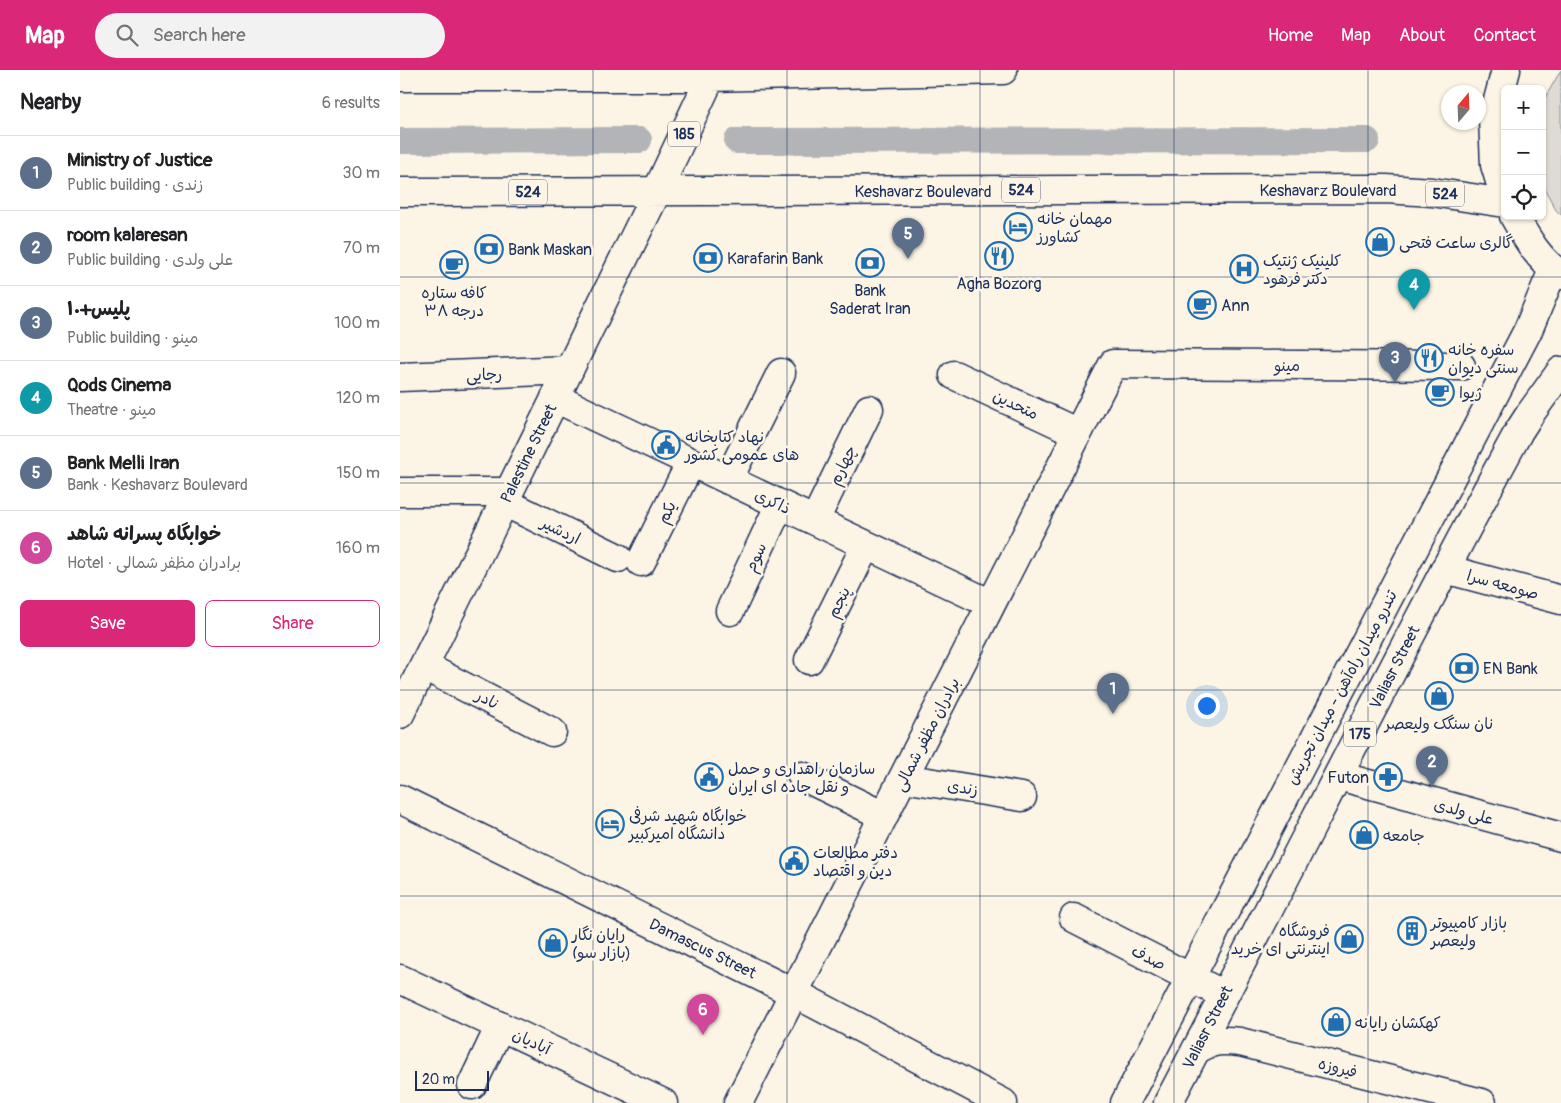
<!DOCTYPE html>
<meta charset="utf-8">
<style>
body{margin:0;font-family:Pangolin,"Playpen Sans Arabic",sans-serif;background:#f2f2f2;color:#202124}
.controls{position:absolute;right:15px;top:15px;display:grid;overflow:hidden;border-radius:8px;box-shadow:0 1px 4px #0004}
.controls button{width:45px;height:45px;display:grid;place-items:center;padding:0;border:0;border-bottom:1px solid #e0e0e0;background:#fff;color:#202124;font:25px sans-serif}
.compass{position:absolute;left:1041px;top:15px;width:45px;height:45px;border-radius:50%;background:#fff;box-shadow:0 1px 4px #0004;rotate:19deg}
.scale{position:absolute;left:15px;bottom:12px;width:74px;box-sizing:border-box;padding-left:5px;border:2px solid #1b2f5e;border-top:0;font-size:14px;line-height:18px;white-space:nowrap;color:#1b2f5e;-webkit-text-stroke:4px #fcf5e5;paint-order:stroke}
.you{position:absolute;left:806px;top:635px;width:18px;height:18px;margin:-12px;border:4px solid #fff;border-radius:50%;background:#1a73e8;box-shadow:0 0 0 8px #1a73e833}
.badge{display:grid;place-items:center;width:32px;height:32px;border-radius:50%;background:#db2777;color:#fff;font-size:16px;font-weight:700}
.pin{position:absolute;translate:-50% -41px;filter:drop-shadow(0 1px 2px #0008)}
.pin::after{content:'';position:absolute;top:26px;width:18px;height:15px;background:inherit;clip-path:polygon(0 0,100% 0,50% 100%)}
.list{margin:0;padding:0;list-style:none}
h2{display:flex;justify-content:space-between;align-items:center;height:65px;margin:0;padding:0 20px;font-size:21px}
h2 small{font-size:16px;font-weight:400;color:#757577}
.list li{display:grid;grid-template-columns:32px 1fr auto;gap:15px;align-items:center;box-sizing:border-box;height:75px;padding:0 20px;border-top:1px solid #e0e0e0}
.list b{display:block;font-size:19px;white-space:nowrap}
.list p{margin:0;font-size:16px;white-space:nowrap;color:#757577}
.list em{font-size:16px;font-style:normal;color:#757577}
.actions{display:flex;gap:10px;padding:15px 20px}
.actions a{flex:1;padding:11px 0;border:1px solid #db2777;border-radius:8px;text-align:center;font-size:18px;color:#db2777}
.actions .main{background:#db2777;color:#fff}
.icon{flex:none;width:28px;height:28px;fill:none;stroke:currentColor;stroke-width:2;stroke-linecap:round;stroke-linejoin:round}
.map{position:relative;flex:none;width:1161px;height:1033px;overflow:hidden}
header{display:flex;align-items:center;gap:30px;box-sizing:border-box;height:70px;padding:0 25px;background:#db2777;color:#fff}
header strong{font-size:24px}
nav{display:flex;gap:28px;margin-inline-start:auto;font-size:18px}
.search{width:350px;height:45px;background:#f2f2f2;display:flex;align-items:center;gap:12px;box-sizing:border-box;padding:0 18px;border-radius:28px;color:#757577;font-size:19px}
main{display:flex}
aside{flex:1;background:#fff}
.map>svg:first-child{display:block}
.green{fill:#dfdbd4;stroke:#7d8599}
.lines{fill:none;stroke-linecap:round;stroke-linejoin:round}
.canal{stroke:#b2b4b8;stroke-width:26}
.minor-casing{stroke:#1b2f5e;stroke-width:31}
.major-casing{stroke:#1b2f5e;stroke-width:31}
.minor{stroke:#fcf5e5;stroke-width:28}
.major{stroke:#fcf5e5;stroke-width:28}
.grid{fill:none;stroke:#1b2f5e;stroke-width:1;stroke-opacity:0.55}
.labels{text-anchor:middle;stroke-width:5;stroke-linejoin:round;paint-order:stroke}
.shield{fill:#fcf5e5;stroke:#5e6a86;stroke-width:1}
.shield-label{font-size:15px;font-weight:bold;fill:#1b2f5e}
.street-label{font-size:16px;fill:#1b2f5e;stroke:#fcf5e5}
.poi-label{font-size:16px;fill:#1b2f5e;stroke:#fcf5e5;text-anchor:start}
</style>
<header>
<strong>Map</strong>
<div class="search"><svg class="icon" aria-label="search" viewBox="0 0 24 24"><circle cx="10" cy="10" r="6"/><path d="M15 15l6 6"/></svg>Search here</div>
<nav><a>Home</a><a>Map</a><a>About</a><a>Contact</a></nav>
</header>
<main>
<aside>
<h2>Nearby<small>6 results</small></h2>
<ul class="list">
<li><span class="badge" style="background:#5c6f8a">1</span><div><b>Ministry of Justice</b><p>Public building · زندی</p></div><em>30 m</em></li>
<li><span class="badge" style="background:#5c6f8a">2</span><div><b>room kalaresan</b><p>Public building · علی ولدی</p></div><em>70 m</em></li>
<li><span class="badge" style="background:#5c6f8a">3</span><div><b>پلیس+۱۰</b><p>Public building · مینو</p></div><em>100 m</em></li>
<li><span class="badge" style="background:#0f9aa8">4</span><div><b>Qods Cinema</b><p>Theatre · مینو</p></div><em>120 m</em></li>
<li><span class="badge" style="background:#5c6f8a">5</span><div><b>Bank Melli Iran</b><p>Bank · Keshavarz Boulevard</p></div><em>150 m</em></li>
<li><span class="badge" style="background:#d1479c">6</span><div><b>خوابگاه پسرانه شاهد</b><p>Hotel · برادران مظفر شمالی</p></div><em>160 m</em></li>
</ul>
<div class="actions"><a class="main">Save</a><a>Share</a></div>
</aside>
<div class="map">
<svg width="1161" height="1033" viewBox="0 0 1161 1033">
<rect width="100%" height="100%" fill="#fcf5e5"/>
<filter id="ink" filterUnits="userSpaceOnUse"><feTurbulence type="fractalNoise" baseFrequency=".02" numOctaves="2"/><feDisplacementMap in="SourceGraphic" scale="10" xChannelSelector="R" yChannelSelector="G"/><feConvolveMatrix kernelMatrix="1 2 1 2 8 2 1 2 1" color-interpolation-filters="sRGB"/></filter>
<g filter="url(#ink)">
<path class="green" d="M1161,0V145L1156,140L1142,114V33Z"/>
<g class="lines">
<path class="canal" d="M0,71L239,70
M337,71L967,70"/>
<defs>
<path id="minor" d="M554,305L678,363
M0,307L169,300
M155,328L591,534
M328,410L381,303
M0,422H109
M104,432L218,488
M415,450L469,339
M241,492L291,392
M1045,499L1161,530
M330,541L380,434
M409,590L466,475
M24,596L152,662
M402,706L484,746
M939,706L1161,767
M503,708L622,727
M0,729L394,923L603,1033
M674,848L824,925
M0,909L263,1033
M796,980C813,970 821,970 840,972L1082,1033
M72,1015L100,956
M338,1033L713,294L1061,296
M725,1033L1128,260L1153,200"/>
<path id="major" d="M0,7H311L603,0
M0,122L986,119L1032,122L1105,133
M1105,128L1095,95L1093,49L1106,0
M1114,146C1127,169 1139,190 1161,205
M0,644L257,121L314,0
M768,1033C886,810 998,583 1119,361L1130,344L1161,301"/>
</defs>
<use href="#minor" class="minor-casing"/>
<use href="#major" class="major-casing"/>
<use href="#minor" class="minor"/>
<use href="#major" class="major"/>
</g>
</g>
<path class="grid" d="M193,0V1033M387,0V1033M580,0V1033M774,0V1033M968,0V1033M0,207H1161M0,413H1161M0,620H1161M0,826H1161"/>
<defs>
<symbol id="hotel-ring" viewBox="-11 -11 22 22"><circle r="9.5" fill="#fcf5e5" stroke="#1f6fb2" stroke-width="1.5"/><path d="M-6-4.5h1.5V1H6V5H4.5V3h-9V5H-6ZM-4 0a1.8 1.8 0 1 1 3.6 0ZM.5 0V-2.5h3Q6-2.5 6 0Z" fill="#1f6fb2"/></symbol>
<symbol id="shop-ring" viewBox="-11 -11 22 22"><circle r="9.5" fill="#fcf5e5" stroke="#1f6fb2" stroke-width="1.5"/><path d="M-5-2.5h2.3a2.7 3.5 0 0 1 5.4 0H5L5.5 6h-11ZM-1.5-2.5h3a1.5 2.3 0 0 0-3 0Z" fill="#1f6fb2"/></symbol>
<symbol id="bank-ring" viewBox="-11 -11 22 22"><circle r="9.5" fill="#fcf5e5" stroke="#1f6fb2" stroke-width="1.5"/><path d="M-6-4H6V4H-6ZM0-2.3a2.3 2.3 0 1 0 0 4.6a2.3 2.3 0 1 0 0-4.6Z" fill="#1f6fb2"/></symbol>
<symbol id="restaurant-ring" viewBox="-11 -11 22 22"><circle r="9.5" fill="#fcf5e5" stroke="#1f6fb2" stroke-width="1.5"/><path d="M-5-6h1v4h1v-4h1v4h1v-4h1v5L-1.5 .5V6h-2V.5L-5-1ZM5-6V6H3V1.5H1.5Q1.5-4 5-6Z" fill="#1f6fb2"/></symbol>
<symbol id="cafe-ring" viewBox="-11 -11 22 22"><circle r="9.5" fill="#fcf5e5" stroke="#1f6fb2" stroke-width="1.5"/><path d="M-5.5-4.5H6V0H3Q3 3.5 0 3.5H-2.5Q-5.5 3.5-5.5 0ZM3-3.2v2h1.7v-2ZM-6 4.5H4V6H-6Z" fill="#1f6fb2"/></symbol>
<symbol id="hospital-ring" viewBox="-11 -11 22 22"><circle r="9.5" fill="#fcf5e5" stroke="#1f6fb2" stroke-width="1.5"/><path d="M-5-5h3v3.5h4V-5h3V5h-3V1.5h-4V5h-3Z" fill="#1f6fb2"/></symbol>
<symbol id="civic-ring" viewBox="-11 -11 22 22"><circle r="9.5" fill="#fcf5e5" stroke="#1f6fb2" stroke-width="1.5"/><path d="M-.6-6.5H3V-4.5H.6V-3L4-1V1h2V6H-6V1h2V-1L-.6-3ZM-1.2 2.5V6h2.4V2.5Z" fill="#1f6fb2"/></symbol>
<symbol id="pharmacy-ring" viewBox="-11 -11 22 22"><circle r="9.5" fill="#fcf5e5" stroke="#1f6fb2" stroke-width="1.5"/><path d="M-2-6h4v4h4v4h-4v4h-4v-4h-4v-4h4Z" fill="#1f6fb2"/></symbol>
<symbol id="building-ring" viewBox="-11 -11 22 22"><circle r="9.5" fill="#fcf5e5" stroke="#1f6fb2" stroke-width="1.5"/><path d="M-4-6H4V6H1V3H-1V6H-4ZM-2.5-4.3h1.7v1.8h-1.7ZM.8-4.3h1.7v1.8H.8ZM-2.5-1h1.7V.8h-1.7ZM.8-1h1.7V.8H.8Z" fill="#1f6fb2"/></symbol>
</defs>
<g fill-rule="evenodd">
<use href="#hotel-ring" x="602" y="141" width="32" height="32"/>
<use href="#shop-ring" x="964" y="156" width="32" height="32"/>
<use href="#bank-ring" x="73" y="163" width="32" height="32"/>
<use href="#restaurant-ring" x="583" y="170" width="32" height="32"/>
<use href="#bank-ring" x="292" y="172" width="32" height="32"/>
<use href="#bank-ring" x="454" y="177" width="32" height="32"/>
<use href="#cafe-ring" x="38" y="179" width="32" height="32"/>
<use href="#hospital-ring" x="828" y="183" width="32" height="32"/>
<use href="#cafe-ring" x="786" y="219" width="32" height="32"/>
<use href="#restaurant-ring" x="1013" y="272" width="32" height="32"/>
<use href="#cafe-ring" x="1024" y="306" width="32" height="32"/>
<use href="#civic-ring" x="250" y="359" width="32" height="32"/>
<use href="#bank-ring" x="1048" y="582" width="32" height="32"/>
<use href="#shop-ring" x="1023" y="610" width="32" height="32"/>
<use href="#civic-ring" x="293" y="691" width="32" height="32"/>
<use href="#pharmacy-ring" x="972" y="691" width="32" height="32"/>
<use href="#hotel-ring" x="194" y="738" width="32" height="32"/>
<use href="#shop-ring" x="948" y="749" width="32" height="32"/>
<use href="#civic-ring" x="378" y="775" width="32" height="32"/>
<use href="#building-ring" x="996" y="845" width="32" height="32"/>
<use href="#shop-ring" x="933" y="853" width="32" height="32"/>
<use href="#shop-ring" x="137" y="857" width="32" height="32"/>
<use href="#shop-ring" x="920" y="936" width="32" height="32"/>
</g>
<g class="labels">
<g class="shield">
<rect x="268" y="51.5" width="32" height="25" rx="4"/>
<rect x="602" y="107.5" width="38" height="25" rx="4"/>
<rect x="109" y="109.5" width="38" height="25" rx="4"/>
<rect x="1026" y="111.5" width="38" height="25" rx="4"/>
<rect x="944" y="651.5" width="32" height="25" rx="4"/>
</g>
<g class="shield-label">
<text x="284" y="69">185</text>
<text x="621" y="125">524</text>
<text x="128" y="127">524</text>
<text x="1045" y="129">524</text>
<text x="960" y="669">175</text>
</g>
<g class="street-label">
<text x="928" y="126">Keshavarz Boulevard</text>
<text x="523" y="127">Keshavarz Boulevard</text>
<text x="887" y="301">مینو</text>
<text transform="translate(84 304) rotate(-2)" y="6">رجایی</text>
<text transform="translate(616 334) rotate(25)" y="6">متحدین</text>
<text transform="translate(128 383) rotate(-64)" y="6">Palestine Street</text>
<text transform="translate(442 395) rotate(-64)" y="6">چهارم</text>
<text transform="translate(373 431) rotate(25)" y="6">ذاکری</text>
<text transform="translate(266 442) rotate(-63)" y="6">یکم</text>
<text transform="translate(161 460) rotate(26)" y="6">اردشیر</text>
<text transform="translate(355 487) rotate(-65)" y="6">سوم</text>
<text transform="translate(1103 514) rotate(15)" y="6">صومعه سرا</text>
<text transform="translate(438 532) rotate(-64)" y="6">پنجم</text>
<text transform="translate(994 597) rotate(-63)" y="6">Valiasr Street</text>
<text transform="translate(941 617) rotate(-62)" y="6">تندرو میدان راه‌آهن - میدان تجریش</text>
<text transform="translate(88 629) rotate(27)" y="6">نادر</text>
<text transform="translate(526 664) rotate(-63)" y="6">برادران مظفر شمالی</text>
<text transform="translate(563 717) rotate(9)" y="6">زندی</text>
<text transform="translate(1064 741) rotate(15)" y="6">علی ولدی</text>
<text transform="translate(303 878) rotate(26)" y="6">Damascus Street</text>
<text transform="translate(749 887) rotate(27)" y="6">صدف</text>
<text transform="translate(807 957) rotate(-63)" y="6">Valiasr Street</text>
<text transform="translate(132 971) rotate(25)" y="6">آبادیان</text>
<text transform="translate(938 997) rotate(14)" y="6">فیروزه</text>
</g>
<g class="poi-label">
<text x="637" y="154">مهمان خانه<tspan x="637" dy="18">كشاورز</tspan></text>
<text x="999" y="178">گالری ساعت فتحی</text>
<text x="108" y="185">Bank Maskan</text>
<text x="327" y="194">Karafarin Bank</text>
<text x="863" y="196">کلینیک ژنتیک<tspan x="863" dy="18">دکتر فرهود</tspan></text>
<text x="599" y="219" text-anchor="middle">Agha Bozorg</text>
<text x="470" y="226" text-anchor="middle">Bank<tspan x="470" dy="18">Saderat Iran</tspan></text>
<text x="54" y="228" text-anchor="middle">کافه ستاره<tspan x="54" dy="18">۳۸ درجه</tspan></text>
<text x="821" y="241">Ann</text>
<text x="1048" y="285">سفره خانه<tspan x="1048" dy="18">سنتی دیوان</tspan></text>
<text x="1059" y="328">ژیوا</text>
<text x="285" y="372">نهاد کتابخانه<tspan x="285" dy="18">های عمومی کشور</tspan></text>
<text x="1083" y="604">EN Bank</text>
<text x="1039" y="659" text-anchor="middle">نان سنگک ولیعصر</text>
<text x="328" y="704">سازمان راهداری و حمل<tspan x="328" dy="18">و نقل جاده ای ایران</tspan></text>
<text x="969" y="713" text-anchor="end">Futon</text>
<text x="229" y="751">خوابگاه شهید شرفی<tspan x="229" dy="18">دانشگاه امیرکبیر</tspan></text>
<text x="983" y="771">جامعه</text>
<text x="413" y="788">دفتر مطالعات<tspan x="413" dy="18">دین و اقتصاد</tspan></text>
<text x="1031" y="858">بازار کامپیوتر<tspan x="1031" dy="18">ولیعصر</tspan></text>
<text x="930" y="866" text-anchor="end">فروشگاه<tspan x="930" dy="18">اینترنتی ای خرید</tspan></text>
<text x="172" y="870">رایان نگار<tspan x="172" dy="18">(بازار سو)</tspan></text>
<text x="955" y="958">کهکشان رایانه</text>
</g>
</g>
</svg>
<div class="controls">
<button>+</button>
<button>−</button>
<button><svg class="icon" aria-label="locate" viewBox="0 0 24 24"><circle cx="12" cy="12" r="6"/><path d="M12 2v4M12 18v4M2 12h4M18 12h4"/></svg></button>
</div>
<svg class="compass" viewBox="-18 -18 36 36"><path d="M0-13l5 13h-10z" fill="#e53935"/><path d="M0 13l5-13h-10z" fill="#757577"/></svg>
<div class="scale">20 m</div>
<div class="you"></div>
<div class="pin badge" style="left:713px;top:644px;background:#5c6f8a">1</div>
<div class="pin badge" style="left:1032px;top:717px;background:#5c6f8a">2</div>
<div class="pin badge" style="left:995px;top:313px;background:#5c6f8a">3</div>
<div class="pin badge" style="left:1014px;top:240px;background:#0f9aa8">4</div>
<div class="pin badge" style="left:508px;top:189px;background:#5c6f8a">5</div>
<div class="pin badge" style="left:303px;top:965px;background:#d1479c">6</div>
</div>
</main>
